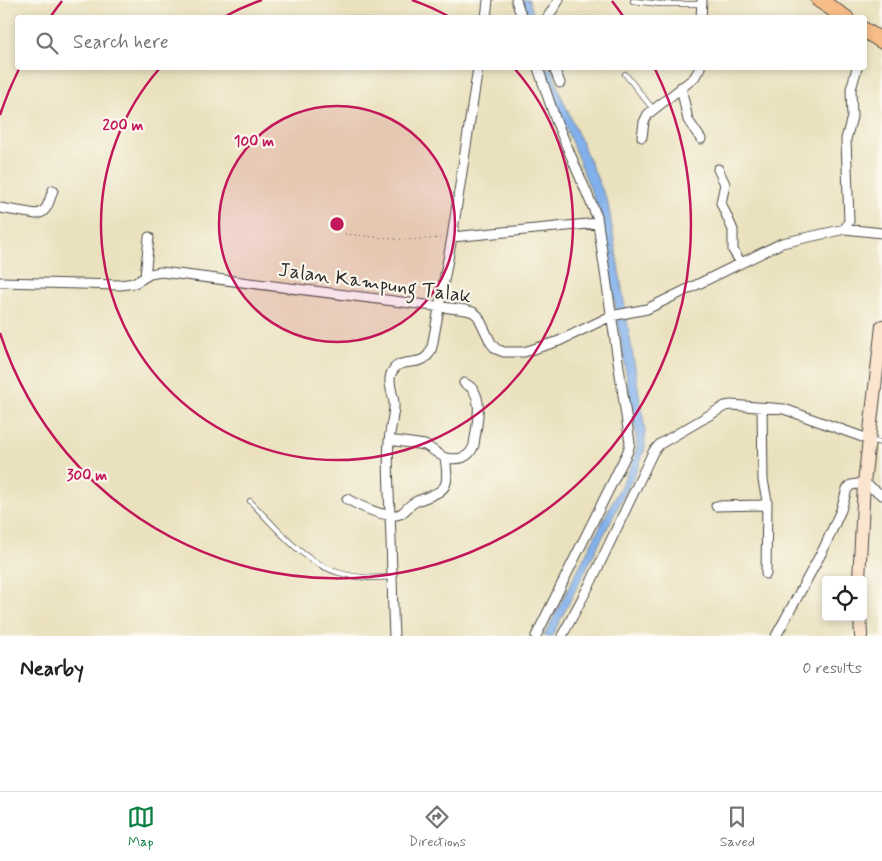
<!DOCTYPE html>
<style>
body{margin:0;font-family:Mynerve,sans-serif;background:#f2f2f2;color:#202124}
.controls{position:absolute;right:15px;bottom:15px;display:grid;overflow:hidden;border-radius:5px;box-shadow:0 2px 8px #0003}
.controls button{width:45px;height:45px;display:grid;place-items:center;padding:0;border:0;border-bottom:1px solid #e0e0e0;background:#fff;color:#202124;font:25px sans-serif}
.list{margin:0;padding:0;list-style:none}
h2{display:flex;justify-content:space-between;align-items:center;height:65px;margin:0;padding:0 20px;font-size:21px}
h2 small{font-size:16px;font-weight:400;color:#757577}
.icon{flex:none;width:28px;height:28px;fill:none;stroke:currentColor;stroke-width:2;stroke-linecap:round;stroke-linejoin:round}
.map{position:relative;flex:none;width:882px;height:636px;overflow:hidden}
.search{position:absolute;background:#fff;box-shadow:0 2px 8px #0003;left:15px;right:15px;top:15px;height:55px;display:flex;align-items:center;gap:12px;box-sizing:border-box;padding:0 18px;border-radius:5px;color:#757577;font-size:19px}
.sheet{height:155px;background:#fff}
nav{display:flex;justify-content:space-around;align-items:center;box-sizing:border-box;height:70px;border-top:1px solid #e0e0e0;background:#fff;font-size:14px;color:#757577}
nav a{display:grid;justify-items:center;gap:2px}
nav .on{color:#0b8043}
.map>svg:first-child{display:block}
.water{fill:#81b0ec;stroke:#566e8c}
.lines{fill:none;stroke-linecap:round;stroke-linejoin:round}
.lane-casing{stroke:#484641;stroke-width:6}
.street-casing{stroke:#484641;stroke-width:11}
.secondary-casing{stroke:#484641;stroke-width:14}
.primary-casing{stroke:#484641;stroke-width:17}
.path{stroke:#484641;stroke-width:1;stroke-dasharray:1 4;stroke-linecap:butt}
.lane{stroke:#fff;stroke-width:4.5}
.street{stroke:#fff;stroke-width:9}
.secondary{stroke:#fce5cf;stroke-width:12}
.primary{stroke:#f7bd88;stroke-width:15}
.ring{fill:none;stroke:#c2185b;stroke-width:2.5}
.labels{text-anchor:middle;stroke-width:4.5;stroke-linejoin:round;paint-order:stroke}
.street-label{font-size:20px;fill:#2b2b2b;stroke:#fbf7ec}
.centre{fill:#c2185b;stroke:#fbf7ec;stroke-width:2.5}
.ring-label{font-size:15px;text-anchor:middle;font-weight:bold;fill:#c2185b;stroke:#fbf7ec;stroke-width:4.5;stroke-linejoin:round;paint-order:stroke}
</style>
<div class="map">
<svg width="882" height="636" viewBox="0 0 882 636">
<rect width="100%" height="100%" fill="#fbf7ec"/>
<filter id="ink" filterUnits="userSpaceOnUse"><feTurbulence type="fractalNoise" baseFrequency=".02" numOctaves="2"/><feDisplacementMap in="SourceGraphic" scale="10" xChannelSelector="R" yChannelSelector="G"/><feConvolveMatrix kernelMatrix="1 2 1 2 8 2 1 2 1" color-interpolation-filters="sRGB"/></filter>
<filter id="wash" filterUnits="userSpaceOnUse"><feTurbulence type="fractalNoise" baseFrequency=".0096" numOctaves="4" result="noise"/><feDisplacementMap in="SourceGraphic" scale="20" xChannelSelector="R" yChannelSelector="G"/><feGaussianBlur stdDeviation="1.12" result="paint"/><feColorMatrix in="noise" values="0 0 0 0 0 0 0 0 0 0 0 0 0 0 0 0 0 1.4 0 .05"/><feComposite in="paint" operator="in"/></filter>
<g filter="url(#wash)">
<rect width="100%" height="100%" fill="#eae1be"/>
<path class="water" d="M522,0H529L534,17H527Z
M543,68H552L560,93L608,203L645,430V448L639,466L552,636H544L633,462L637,447L636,434L600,213L549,86Z"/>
</g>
<g filter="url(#ink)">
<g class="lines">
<defs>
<path id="lane" d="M633,1L660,4H702
M625,74L653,109
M869,440L882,443
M250,501C296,548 319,584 392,577"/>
<path id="street" d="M516,0L522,18
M486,18L488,0
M547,18L559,0
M701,18L702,0
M554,68L560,83
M681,87L688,120L701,139
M642,137L644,122L648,114L694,78L700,68
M718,169L725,184L721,203L733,230V250L741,263
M0,208L36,214C48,213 49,200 53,190
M845,229L849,221L846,139L852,117L851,89L857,68
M452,237L598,223
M145,277L149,237
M0,282L120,285L135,283L150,274L161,272L466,310L473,312L478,316L491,343L496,349L504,352H524L559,341L611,316L647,309L782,243L845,229L882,233
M762,408L763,480L767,501L766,574
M445,458C459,460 469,459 474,445C476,426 487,392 464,383
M347,499C358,505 389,521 402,513C407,509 410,504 417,501C446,490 450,490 445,458L425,445L389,440
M716,506L763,505L767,501
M394,636C392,595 392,555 390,514C389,490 387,465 389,441C390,430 393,419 394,407C395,396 387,385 391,374C399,353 425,372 432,347L452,237L478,68
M536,636L628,451L630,443L597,217L556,121L538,68
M562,636L592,580L653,452L660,444L725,406L731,405L784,409L868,439
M776,636L824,548L841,510L847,489L851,485L864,483L882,495"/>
<path id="secondary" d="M859,580L864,483L882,326
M860,617L861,636"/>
<path id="primary" d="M819,0L846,18
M864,30L882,41"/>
</defs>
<use href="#lane" class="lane-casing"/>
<use href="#street" class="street-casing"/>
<use href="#secondary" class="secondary-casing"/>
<use href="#primary" class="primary-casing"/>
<path class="path" d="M345,234L406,240L444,238"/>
<use href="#lane" class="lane"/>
<use href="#street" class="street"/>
<use href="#secondary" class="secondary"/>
<use href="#primary" class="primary"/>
</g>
</g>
<circle cx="337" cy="224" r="118" fill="#c2185b" fill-opacity=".12"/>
<g class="ring">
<circle cx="337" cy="224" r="118"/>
<path d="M224 17A236 236 0 0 1 262 0M412 0A236 236 0 0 1 450 17M514 68A236 236 0 1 1 160 68"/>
<path d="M0 115A354 354 0 0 1 19 69M51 16A354 354 0 0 1 62 1M612 1A354 354 0 0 1 623 16M655 69A354 354 0 1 1 0 333"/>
</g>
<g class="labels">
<g class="street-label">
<text transform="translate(375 282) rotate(8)" y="7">Jalan Kampung Talak</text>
</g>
</g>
<circle cx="337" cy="224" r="8" class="centre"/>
<g class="ring-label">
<text x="123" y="130">200 m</text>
<text x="254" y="146">100 m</text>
<text x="87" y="480">300 m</text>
</g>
</svg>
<div class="controls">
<button><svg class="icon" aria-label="locate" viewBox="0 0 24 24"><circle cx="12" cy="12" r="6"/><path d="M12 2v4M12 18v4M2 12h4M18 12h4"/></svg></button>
</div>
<div class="search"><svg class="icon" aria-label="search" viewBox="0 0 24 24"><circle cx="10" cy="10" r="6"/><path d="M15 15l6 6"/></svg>Search here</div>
</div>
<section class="sheet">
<h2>Nearby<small>0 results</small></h2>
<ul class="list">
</ul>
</section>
<nav>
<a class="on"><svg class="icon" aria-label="map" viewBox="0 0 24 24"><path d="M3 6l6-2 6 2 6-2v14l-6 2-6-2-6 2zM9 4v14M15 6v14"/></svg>Map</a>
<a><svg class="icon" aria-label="directions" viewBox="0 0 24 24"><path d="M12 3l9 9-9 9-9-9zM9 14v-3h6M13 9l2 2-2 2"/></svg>Directions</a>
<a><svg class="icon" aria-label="saved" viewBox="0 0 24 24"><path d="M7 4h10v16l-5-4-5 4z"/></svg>Saved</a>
</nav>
